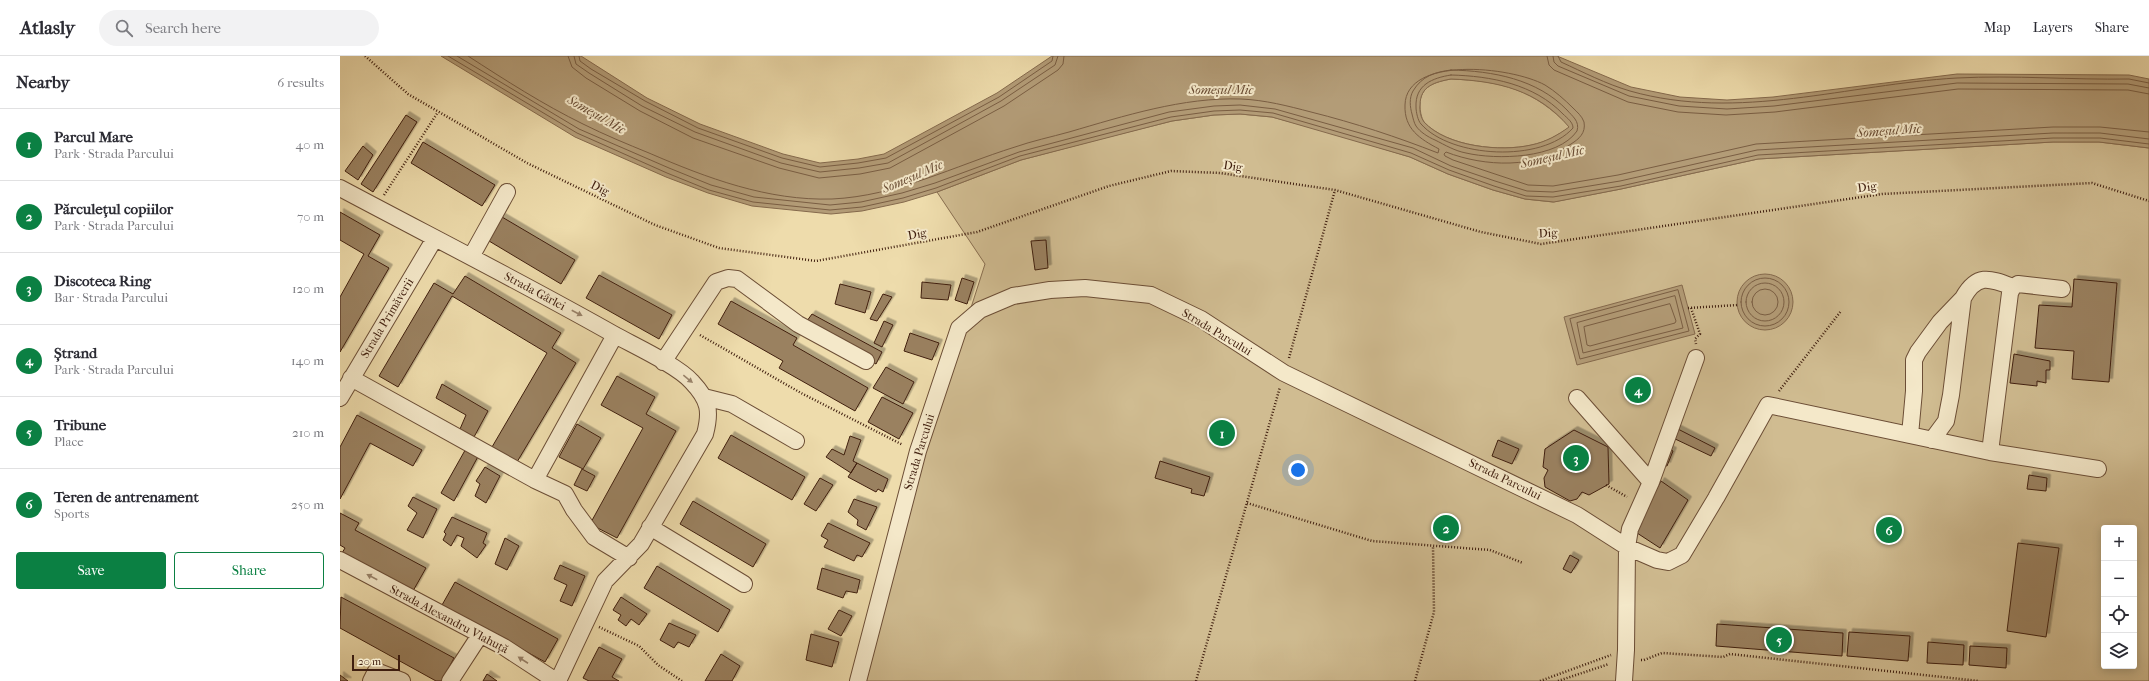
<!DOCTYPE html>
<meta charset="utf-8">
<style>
body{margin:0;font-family:"IM FELL French Canon",serif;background:#f2f2f3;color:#2b2b33}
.controls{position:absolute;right:12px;bottom:12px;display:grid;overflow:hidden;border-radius:4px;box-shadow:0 2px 10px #0003}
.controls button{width:36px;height:36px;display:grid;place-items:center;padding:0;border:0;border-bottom:1px solid #e1e1e2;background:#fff;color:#2b2b33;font:20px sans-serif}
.scale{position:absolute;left:12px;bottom:10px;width:48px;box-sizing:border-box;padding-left:4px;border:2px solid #401f0f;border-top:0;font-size:11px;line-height:14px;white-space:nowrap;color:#401f0f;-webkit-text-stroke:3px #f4e8c9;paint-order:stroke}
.you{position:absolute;left:958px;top:414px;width:14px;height:14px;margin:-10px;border:3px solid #fff;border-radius:50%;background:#1a73e8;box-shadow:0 0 0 6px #1a73e833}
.badge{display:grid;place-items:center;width:26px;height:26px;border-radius:50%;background:#0b8043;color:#fff;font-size:13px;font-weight:700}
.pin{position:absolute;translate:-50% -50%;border:2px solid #fff;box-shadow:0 1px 4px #0006}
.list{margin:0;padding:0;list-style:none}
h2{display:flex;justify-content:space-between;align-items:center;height:52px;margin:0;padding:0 16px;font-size:17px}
h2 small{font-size:13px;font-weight:400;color:#7c7c81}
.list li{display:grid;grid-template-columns:26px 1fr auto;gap:12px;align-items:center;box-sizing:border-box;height:72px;padding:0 16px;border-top:1px solid #e1e1e2}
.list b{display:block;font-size:15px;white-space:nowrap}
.list p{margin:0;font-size:13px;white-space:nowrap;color:#7c7c81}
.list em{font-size:13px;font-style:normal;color:#7c7c81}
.actions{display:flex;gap:8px;padding:12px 16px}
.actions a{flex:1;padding:9px 0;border:1px solid #0b8043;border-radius:4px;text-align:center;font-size:14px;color:#0b8043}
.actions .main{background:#0b8043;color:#fff}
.icon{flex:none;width:22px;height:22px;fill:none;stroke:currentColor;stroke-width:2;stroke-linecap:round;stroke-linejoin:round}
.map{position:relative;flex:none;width:1809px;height:625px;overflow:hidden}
header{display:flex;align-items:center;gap:24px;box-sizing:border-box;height:56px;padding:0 20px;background:#fff;border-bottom:1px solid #e1e1e2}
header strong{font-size:19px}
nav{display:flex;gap:22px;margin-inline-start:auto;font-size:14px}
.search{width:280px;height:36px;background:#f2f2f3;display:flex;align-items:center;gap:10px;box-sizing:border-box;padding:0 14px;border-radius:22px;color:#7c7c81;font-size:15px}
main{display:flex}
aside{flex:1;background:#fff}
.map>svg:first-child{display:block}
.green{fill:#d0bc91;stroke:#886e50;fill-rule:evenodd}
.water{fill:#b39c77;stroke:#856a4d;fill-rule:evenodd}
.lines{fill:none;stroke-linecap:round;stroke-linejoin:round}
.shore{stroke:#7a5e43;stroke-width:1}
.building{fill:#9a8161;stroke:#401f0f;filter:url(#shadow)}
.minor-casing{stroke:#6c4e36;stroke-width:18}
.path{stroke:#401f0f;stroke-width:2.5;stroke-dasharray:1 2;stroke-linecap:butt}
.minor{stroke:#f4e8c9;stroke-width:16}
.oneway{fill:#9a846c}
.labels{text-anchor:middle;stroke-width:4;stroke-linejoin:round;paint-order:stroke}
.street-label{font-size:12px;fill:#401f0f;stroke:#f4e8c9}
.water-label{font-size:13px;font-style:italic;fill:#684b33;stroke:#f4e8c9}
</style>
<header>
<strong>Atlasly</strong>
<div class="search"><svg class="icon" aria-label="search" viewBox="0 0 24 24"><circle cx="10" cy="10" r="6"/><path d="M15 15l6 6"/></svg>Search here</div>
<nav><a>Map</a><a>Layers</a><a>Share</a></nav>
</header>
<main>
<aside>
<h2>Nearby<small>6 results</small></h2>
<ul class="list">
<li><span class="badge">1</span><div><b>Parcul Mare</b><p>Park · Strada Parcului</p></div><em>40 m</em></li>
<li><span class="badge">2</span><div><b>Părculețul copiilor</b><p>Park · Strada Parcului</p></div><em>70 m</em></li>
<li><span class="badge">3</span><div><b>Discoteca Ring</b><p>Bar · Strada Parcului</p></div><em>120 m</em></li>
<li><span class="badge">4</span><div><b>Ștrand</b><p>Park · Strada Parcului</p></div><em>140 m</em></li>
<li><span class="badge">5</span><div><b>Tribune</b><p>Place</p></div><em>210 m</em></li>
<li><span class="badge">6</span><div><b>Teren de antrenament</b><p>Sports</p></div><em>250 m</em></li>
</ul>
<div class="actions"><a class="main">Save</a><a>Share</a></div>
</aside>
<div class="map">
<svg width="1809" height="625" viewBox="0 0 1809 625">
<defs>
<filter id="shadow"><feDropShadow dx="3.5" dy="-3.5" stdDeviation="0" flood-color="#0004"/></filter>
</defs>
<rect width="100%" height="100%" fill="#eedcac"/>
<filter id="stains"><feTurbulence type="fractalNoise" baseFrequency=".005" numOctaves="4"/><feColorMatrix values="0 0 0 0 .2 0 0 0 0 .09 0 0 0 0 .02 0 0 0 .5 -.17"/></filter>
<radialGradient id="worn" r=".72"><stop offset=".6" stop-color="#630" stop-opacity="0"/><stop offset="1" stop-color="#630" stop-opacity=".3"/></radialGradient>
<path class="green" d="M1111,23C1162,25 1193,33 1230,71C1218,79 1206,86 1192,89C1161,96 1107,91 1084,66C1081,62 1080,54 1080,49C1080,30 1095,26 1111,23Z
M900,58L932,61L988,76L1070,101L1108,118L1153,134L1185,143L1213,146L1281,133L1418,103L1713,86H1759L1809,92V625H523L577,420L645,208L597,136L681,104L764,82L832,65L874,59ZM1764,472H1794V610H1764Z"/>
<path class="water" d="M101,0H241L307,42L360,68L443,98L480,107L518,103L544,98L657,37L712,0H1217L1291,31L1340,41L1387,44L1433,41L1617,18L1789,19L1809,23V92L1759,86H1713L1418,103L1281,133L1214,146L1185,143L1153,134L1108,118L1070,101L932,61L900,58L874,59L832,65L681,104L597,136L564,146L522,155L491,158L412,150L368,137L326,121L235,81ZM1111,23C1158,25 1198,34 1229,71C1218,79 1206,86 1191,89C1161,96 1107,91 1084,66C1081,62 1079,54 1080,49C1080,30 1095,26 1111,23Z
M1397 246a28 28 0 1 1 56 0a28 28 0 1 1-56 0Z
M1342,229L1355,278L1237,309L1224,261Z"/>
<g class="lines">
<path class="shore" d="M108,0L237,77L327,117L369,134L413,146L490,154L522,151L563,142L596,132L680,100L831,61L874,55L900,54L933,57L1071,97L1109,114L1154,130L1186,140L1213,141L1281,130L1418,99L1713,82H1760L1809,88
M117,0L239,73L329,112L371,129L414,141L490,149L521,146L562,137L595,127L679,96L829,56L874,50L900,49L935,53L1073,92L1111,110L1155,125L1187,135L1213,136L1280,125L1417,94L1713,77H1760L1809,83
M128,0C165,24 204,49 243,68C265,79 287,88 309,97C367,122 428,145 492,143C557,140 614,110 675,91C692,85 711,81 729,76C784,60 843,41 901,43C925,44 948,50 971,56C1015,67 1057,81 1098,97L1099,93C1080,83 1064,73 1065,49C1066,0 1170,10 1205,29C1215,35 1225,44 1233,52C1237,56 1242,60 1244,66C1246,77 1239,83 1231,88C1196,113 1145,111 1106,96L1104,98L1105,100L1113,104L1188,129L1213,130L1278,119L1416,88L1713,71H1760L1809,76
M228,0L232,11L246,22L300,55L353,82L439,112L479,122L520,118L550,112L664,50L718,14L723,8L724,0
M234,0L236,8L249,17L302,50L355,76L441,107L480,116L519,112L548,107L661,45L715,9L718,0
M239,0L240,5L251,13L305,45L358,72L442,102L480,111L518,107L546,102L659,41L712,5L713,0
M1207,0L1209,9L1214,14L1288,46L1338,56L1386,59L1435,56L1618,33L1788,34L1809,38
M1213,0L1214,6L1218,10L1289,40L1339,50L1387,53L1434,50L1617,27L1788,28L1809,32
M1218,0L1221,6C1243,16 1266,28 1290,35C1399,66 1508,28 1617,22C1674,19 1732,24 1789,23L1809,27
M1111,14C1153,15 1197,23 1227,54C1232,60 1240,65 1237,75C1218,103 1156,104 1126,97C1115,95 1105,89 1095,84C1088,81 1080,76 1076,70C1074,67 1073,62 1072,58C1070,51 1069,42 1073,35C1082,20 1095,16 1111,14Z
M1111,19C1151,20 1194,28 1223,58C1227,62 1233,66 1233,72C1202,107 1111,102 1081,68C1078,65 1076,56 1076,51C1075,29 1092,22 1111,19Z
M1401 246a24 24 0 1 1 48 0a24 24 0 1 1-48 0Z
M1406 246a19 19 0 1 1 38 0a19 19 0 1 1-38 0Z
M1412 246a13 13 0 1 1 26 0a13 13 0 1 1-26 0Z
M1338,234L1349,275L1240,303L1230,263Z
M1335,240L1343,272L1243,297L1237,267Z
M1330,248L1336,265L1335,267L1250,290L1247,289L1244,271Z"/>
</g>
<path class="building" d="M66,59L77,66L33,136L21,128Z
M83,86L155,129L142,150L71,107Z
M23,90L33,99L18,124L5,115Z
M0,156L40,179L28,200L49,212L0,296V241L24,198L0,184Z
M162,161L235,204L221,228L149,185Z
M706,184L708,212L695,214L691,185Z
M259,219L332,259L319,283L246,242Z
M125,220L221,277L212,292L236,307L177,406L152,391L207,297L112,240L58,331L39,320L94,227L113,238Z
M622,222L634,226L627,248L615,244Z
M1734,223L1777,227L1769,326L1732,323L1734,295L1695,292L1699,249L1732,251Z
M582,226L611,229L608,244L581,242Z
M500,228L531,236L525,257L495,248Z
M543,238L552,241L537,265L530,263Z
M391,245L457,282L453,289L528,332L515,355L439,312L443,305L378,268Z
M472,258L542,296L536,308L464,269Z
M544,265L553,269L542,291L534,287Z
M570,277L599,287L592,304L564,295Z
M1674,298L1710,305V314H1706V327L1697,325V330L1670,327Z
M546,311L574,326L563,348L533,332Z
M277,320L315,341L306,358L336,375L277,482L250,468L303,372L261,349Z
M102,328L148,355L134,381L120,373L126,359L96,342Z
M542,341L573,357L559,383L528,366Z
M17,359L82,394L73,410L30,387L0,443V391Z
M237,368L261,382L243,413L219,401Z
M1336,372L1375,392L1371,400L1331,381Z
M1234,374L1268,391L1269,428L1249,439L1242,436L1237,443L1230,445L1205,431L1204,422L1208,414L1203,411L1205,393Z
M391,379L465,421L452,444L378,402Z
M510,380L521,384L513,405L517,407L511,417L486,401L492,393L504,399Z
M1158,384L1179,393L1172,408L1152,400Z
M128,389L141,395L114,445L101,437Z
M1327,392L1333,395L1327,410L1320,408Z
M820,405L870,421L864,440L851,437L852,433L815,422Z
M517,407L548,423L543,436L538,433L536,436L508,421Z
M145,411L160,420L146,447L135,440L140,428L136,425Z
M242,413L255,420L247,435L234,429Z
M1689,419L1707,422L1706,435L1687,433Z
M480,422L493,429L476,455L464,448Z
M1321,425L1348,444L1320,492L1294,475Z
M73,441L97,453L83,482L67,474L77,457L68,450Z
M514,443L537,451L526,474L517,469L518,464L508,456Z
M353,445L426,488L413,511L340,468Z
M0,457L19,467L15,474L86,512L73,535L2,497L5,492L0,489Z
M112,461L147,477L143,487L146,489L137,502L121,490L124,482L117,479L111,490L103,484L106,478L104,476Z
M488,467L530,487L522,501L517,499L514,505L484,491L488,484L481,480Z
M165,482L179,490L167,514L155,508Z
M1678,487L1719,492L1706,581L1667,575Z
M1230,499L1239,504L1231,517L1223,513Z
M220,509L245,520L232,550L220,545L227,529L214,523Z
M317,510L390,554L378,576L304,532Z
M482,512L520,524L517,537L506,535L503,542L477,533Z
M115,526L218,583L205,606L102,549Z
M1,541L114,602L102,625H96L0,572Z
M281,541L307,558L299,569L291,563L286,570L278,564L281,559L273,554Z
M499,554L512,560L501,580L488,573Z
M329,567L356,579L349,591L338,586L334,592L320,584Z
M1377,568L1503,577L1502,600L1376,590Z
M1509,576L1570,580L1568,605L1507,600Z
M471,578L499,586L492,611L466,604Z
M1588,586L1624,589L1623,609L1587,607Z
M1630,590L1667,592L1666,612L1629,609Z
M259,591L282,603L272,621L279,625H249L243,622Z
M381,598L400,610L392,625H365Z
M147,618L157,625H143Z
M0,619L8,625H0Z"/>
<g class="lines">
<defs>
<path id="minor" d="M0,132C92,181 185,228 275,279C295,290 338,310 352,326C369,344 371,355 365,378L301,488L265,525L218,625
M131,201L167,136
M323,306L376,226L388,222L397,223L458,268L526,305
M11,322L195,424L225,438L234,454L254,481L289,502
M364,341L392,348L456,385
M0,342L95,182
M1237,342L1311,426
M1570,379L1574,335V304L1578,296L1600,266L1623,242
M1592,384L1606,365L1611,339L1623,242C1637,217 1649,222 1673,231
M1650,396L1670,237L1673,231L1678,228L1722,233
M195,424L275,279
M310,471L404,528
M0,504L164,591L216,625
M31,625L36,615L62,625
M110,625L140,579
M518,625L578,395L619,272L640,254L673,240L710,234L745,232L811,239L861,263L944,317L1237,459L1287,491L1317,504L1328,506L1342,499L1376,442L1428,349L1650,396L1758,413
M1284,625L1286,594L1287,491L1290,473L1311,426L1356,302"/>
</defs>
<use href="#minor" class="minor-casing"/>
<path class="path" d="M25,0L68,38L187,107L315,169L379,192L476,205L637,176L769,130L831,115L880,117L995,134L1141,176L1201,188L1542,138L1752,127L1809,145
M44,139L98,56
M1348,252L1398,249
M1351,252L1360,278L1355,283L1356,288
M360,279L461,337L563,389
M949,302L995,134
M1439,335L1501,255
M1266,429L1287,441
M907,447L1032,485L1150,494L1183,507
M259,571L299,590L318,609L342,625
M1301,604H1304L1322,597L1383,601L1390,598L1639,625
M856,625L940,331
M1075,625L1094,556L1093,490
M1200,625L1271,599
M1218,625L1269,608"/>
<use href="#minor" class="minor"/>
</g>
<defs><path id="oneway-solid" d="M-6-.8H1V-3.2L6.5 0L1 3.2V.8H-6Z"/></defs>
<g class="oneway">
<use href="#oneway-solid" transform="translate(237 257) rotate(28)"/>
<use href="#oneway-solid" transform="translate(348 323) rotate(39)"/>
<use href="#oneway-solid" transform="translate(32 521) rotate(-152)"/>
<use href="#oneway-solid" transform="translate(183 604) rotate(-147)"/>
</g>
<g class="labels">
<g class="street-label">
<text transform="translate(893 110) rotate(8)" y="4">Dig</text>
<text transform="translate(1527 131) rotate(-8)" y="4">Dig</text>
<text transform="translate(260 132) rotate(26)" y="4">Dig</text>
<text transform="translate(1208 177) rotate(-3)" y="4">Dig</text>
<text transform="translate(577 178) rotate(-11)" y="4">Dig</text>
<text transform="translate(195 235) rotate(28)" y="4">Strada Gârlei</text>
<text transform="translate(47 262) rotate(-59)" y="4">Strada Primăverii</text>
<text transform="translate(877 276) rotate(31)" y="4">Strada Parcului</text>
<text transform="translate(579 396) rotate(-73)" y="4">Strada Parcului</text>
<text transform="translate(1165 423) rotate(26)" y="4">Strada Parcului</text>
<text transform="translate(109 563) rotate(28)" y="4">Strada Alexandru Vlahuță</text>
</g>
<g class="water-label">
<text x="881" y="38">Someșul Mic</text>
<text transform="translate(257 58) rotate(30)" y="5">Someșul Mic</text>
<text transform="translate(1549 74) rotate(-4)" y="5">Someșul Mic</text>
<text transform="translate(1212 100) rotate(-13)" y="5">Someșul Mic</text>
<text transform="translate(572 120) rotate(-23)" y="5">Someșul Mic</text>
</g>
</g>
<rect width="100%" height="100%" filter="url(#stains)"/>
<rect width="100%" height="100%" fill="url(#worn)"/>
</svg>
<div class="controls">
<button>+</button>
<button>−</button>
<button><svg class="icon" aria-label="locate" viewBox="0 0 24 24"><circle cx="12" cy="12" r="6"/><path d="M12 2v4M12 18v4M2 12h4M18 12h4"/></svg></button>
<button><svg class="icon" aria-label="layers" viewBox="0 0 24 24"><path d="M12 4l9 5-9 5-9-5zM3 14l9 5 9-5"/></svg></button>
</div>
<div class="scale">20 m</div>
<div class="you"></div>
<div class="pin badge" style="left:882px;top:377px">1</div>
<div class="pin badge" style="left:1106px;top:472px">2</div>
<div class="pin badge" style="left:1236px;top:402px">3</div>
<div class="pin badge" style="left:1298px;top:334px">4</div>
<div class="pin badge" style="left:1439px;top:584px">5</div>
<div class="pin badge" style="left:1549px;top:474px">6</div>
</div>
</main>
